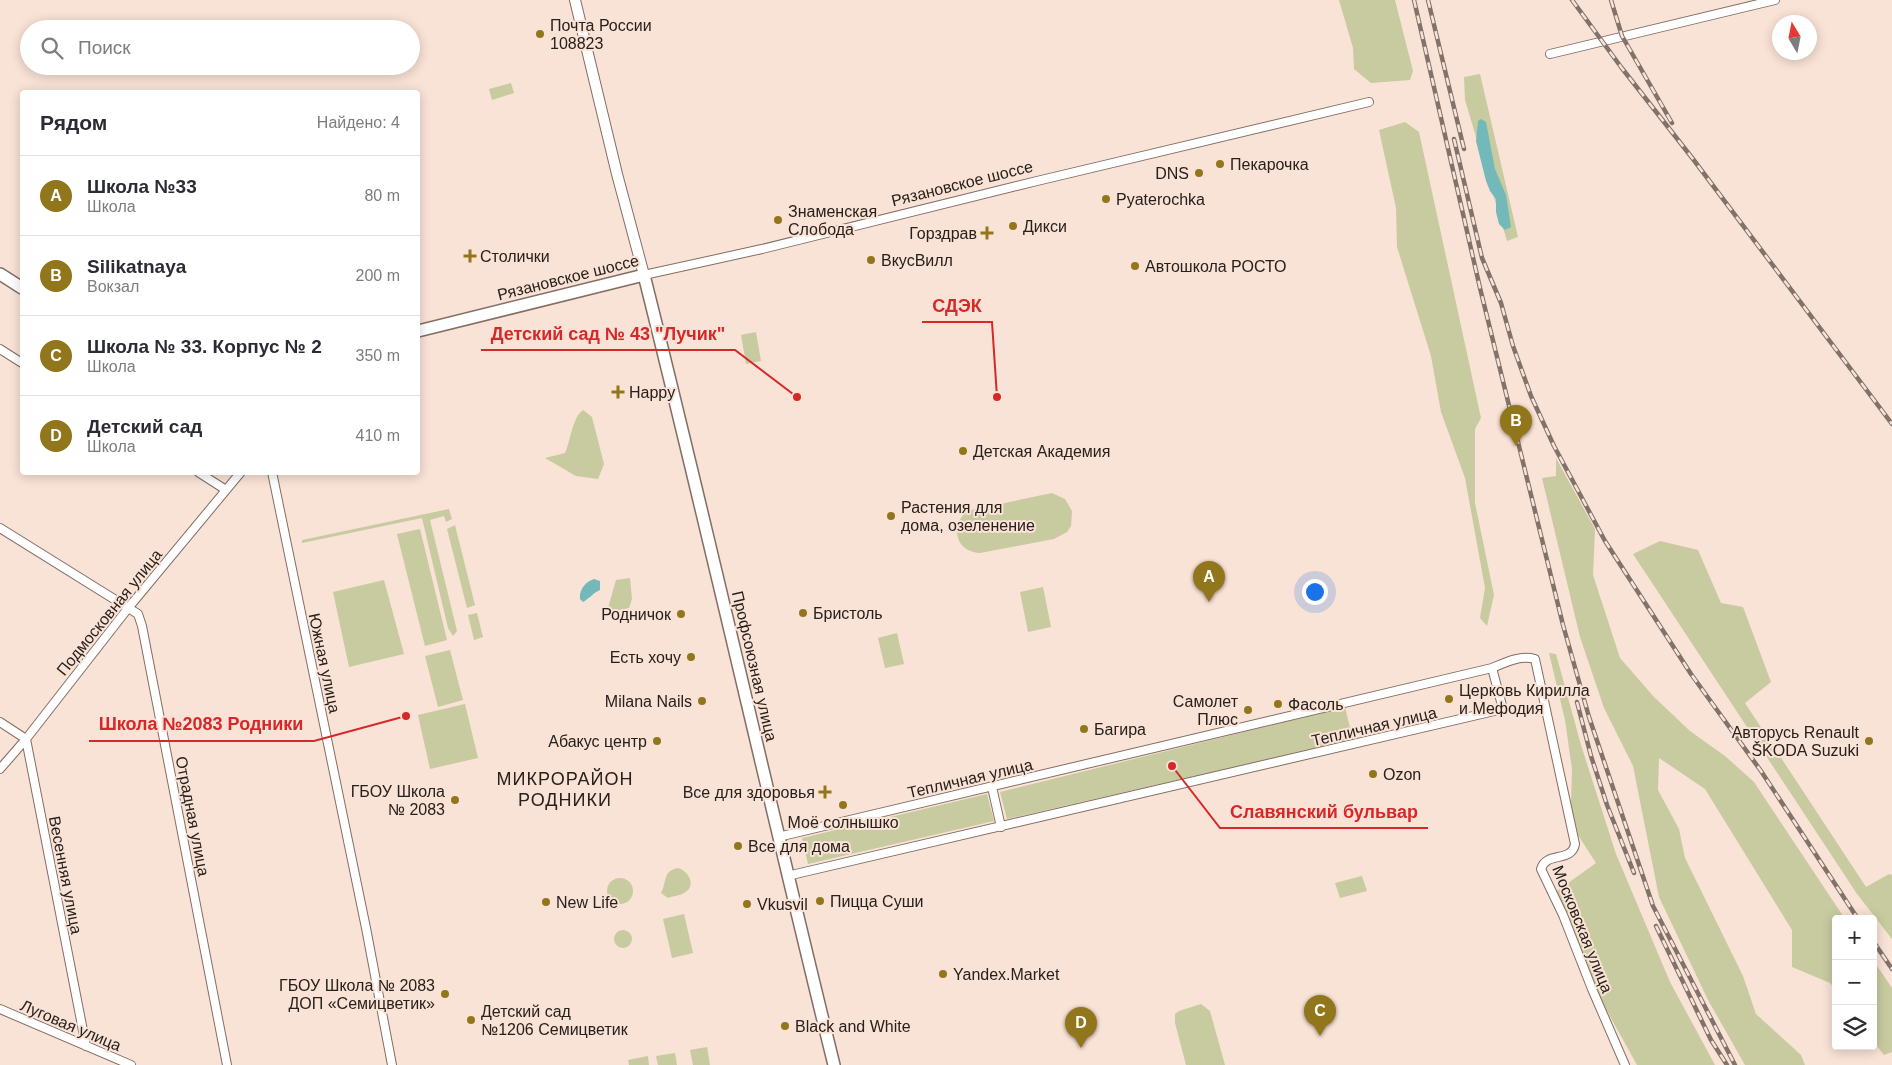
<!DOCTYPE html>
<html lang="ru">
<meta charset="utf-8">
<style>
body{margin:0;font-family:Arial,sans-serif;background:#f2f2f3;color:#2b2b33}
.controls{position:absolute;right:15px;bottom:15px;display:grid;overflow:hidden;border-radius:5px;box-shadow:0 2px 12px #0003}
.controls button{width:45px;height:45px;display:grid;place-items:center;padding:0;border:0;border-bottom:1px solid #e1e1e2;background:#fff;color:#2b2b33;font:25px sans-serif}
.compass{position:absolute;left:1772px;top:15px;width:45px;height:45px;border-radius:50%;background:#fff;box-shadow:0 2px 12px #0003;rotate:350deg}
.you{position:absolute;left:1314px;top:591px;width:18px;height:18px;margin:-12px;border:4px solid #fff;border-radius:50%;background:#1a73e8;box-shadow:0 0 0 8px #1a73e833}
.badge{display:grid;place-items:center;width:32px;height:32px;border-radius:50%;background:#92761c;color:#fff;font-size:16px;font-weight:700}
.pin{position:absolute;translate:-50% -41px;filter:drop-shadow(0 1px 2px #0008)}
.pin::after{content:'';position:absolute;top:26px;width:18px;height:15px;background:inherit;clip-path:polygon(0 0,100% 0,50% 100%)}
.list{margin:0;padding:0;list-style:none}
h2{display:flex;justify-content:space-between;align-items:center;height:65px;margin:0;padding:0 20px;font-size:21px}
h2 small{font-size:16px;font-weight:400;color:#7c7c81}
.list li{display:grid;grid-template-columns:32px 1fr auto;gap:15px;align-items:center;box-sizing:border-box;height:80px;padding:0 20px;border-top:1px solid #e1e1e2}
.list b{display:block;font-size:19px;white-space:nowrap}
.list p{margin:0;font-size:16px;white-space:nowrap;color:#7c7c81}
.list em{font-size:16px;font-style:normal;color:#7c7c81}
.icon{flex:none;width:28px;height:28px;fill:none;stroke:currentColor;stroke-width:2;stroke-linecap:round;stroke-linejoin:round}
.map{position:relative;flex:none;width:1892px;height:1065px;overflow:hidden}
.search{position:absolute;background:#fff;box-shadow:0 2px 12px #0003;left:20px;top:20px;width:400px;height:55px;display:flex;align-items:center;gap:12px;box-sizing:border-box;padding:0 18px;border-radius:28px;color:#7c7c81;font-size:19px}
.panel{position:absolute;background:#fff;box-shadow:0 2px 12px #0003;left:20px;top:90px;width:400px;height:385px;border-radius:5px}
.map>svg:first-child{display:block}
.green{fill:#c8cb9f}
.water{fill:#73b9ba}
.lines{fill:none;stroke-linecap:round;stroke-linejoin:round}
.minor-casing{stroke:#836e64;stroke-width:10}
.tertiary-casing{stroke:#836e64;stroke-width:12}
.secondary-casing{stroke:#836e64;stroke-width:14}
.minor{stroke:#fff;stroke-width:8}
.tertiary{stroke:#fff;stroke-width:10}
.secondary{stroke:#fff;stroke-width:11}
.rail-casing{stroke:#81726a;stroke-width:4.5}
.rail{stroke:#f9e2d6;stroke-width:2.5;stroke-dasharray:8;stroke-linecap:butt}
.poi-dot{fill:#92761c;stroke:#f9e2d6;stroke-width:2}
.labels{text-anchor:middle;stroke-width:4;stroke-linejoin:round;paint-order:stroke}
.poi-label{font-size:16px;fill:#28201b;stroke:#f9e2d6;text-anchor:start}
.street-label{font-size:16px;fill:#28201b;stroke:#f9e2d6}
.neighbourhood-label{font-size:18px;letter-spacing:1px;fill:#28201b;stroke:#f9e2d6}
.leader{fill:none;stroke:#d62828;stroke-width:2}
.callout-dot{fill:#d62828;stroke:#f9e2d6;stroke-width:2}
.callout-label{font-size:18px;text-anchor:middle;font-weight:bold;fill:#d62828;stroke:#f9e2d6;stroke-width:4;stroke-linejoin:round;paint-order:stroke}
</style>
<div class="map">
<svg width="1892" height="1065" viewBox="0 0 1892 1065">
<rect width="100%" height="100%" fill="#f9e2d6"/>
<path class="green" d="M1339,0H1395L1413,71L1410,80L1371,83L1354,69L1353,48Z
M1480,74L1518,237L1507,241L1465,100L1464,77Z
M511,83L514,93L492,100L489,89Z
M1405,122L1419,132L1481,418L1475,429V503L1494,595L1487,626L1480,618L1485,588L1465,478L1441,412L1431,356L1397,247L1396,208L1379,130Z
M756,332L761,361L746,364L741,335Z
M583,410L592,417L604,464L598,479L576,476L545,458L565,453C571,440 572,418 583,410Z
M1556,458L1595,529L1593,575L1620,658L1654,697L1690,731L1725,756L1754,782L1845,919H1836V990L1830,983L1792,967V930L1705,789L1659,758L1658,790L1679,829L1685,858L1743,976L1756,1014L1801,1055L1805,1065H1745L1708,1000L1659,897L1633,766L1604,708L1580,637L1542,478L1556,476Z
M1052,493L1065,499L1072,511L1071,526L1067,532L1054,539L980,553C955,552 950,526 967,511Z
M449,509L452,519L446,522L444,516L430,520L457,631L453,636L448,628L422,518L302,543V540Z
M455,525L475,605L467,608L447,529Z
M420,529L447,640L425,646L397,534Z
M1660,541L1698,550L1721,603L1743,607L1771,682L1745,703L1866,887L1889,874L1892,875V939L1857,894L1836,862L1633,554Z
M630,578L632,599L629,608L609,612L608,608L616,580Z
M384,580L404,654L349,667L333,592Z
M1043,587L1051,627L1028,632L1020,592Z
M477,613L483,637L474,640L468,615Z
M897,633L904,664L885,668L878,638Z
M450,650L463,700L438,707L425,656Z
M1549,653L1556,654L1581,745L1616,854L1670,982L1715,1065H1637L1597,993L1557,891L1596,863L1578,835L1571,805L1572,769L1565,720Z
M465,704L478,758L430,769L418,715Z
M1345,707L1353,740L1007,819L1000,792Z
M987,794L994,821L808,864L802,838Z
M678,868C689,871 697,886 684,893C679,896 673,896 668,898L661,893C667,883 662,871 678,868Z
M1362,876L1367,891L1340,898L1335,883Z
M607 891a13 13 0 1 1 26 0a13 13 0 1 1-26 0Z
M684,914L693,953L672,958L663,919Z
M614 939a9 9 0 1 1 18 0a9 9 0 1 1-18 0Z
M1873,960L1892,988V1052L1884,1055L1873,1041Z
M1201,1004L1210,1011L1225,1065H1186L1175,1023V1014L1179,1011Z
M707,1047L710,1065H693L690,1050Z
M675,1053L677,1065H658L656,1056Z
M648,1056L649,1065H629L628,1060Z"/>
<path class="water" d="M1481,119L1486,122L1495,169L1506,195L1511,227L1505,230L1499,224L1496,212V199L1490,191L1486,181L1476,141L1478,121Z
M594,579L600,581V590C593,593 590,598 583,602L580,599C579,590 585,582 594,579Z"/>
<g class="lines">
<defs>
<path id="minor" d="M1550,54L1775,0
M644,275L762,249L1037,181L1369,102
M0,349L22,363
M198,472L226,490
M272,472L366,928L392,1065
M0,528L138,614L142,626L227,1065
M1492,668C1506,662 1520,655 1535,659L1575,844C1572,863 1546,851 1541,869L1563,915L1592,989L1625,1065
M0,722L26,739L86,1046
M0,769L26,739L129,607L241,472
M992,787L1001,827
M778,837L1492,668L1503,709L787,876
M0,1009L131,1065"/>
<path id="tertiary" d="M575,0L617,174L644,275"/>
<path id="secondary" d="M0,274L22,288
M418,331L644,275C710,538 769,802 834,1065"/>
</defs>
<use href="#minor" class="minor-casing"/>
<use href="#tertiary" class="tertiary-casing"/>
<use href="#secondary" class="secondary-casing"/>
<use href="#minor" class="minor"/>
<use href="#tertiary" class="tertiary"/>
<use href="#secondary" class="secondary"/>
<defs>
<path id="rail" d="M1414,0L1480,288L1519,446L1563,625L1589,717L1653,906L1735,1065
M1428,0L1464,149
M1572,0L1621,67L1693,159L1892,424
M1611,0L1622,36L1672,123
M1454,139L1482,258L1501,303L1513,346L1531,396L1554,446L1605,541L1691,674L1761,771L1858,919
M1577,702L1591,756L1607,805L1634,873
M1656,926L1711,1040L1727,1065
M1873,941L1892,969"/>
</defs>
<use href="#rail" class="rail-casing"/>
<use href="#rail" class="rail"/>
</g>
<g class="poi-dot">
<circle cx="540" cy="34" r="5"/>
<circle cx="1220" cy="164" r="5"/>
<circle cx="1199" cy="173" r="5"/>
<circle cx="1106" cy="199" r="5"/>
<circle cx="778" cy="220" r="5"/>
<circle cx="1013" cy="226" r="5"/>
<path d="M984.5 225.5h5v5h5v5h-5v5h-5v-5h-5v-5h5z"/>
<path d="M467.5 248.5h5v5h5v5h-5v5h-5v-5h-5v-5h5z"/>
<circle cx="871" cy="260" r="5"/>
<circle cx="1135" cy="266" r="5"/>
<path d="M615.5 384.5h5v5h5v5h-5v5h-5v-5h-5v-5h5z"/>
<circle cx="963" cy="451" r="5"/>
<circle cx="891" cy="516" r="5"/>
<circle cx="803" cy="613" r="5"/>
<circle cx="681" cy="614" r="5"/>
<circle cx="691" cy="657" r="5"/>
<circle cx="1449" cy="699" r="5"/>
<circle cx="702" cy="701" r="5"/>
<circle cx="1278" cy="704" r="5"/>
<circle cx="1248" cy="710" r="5"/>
<circle cx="1084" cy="729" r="5"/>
<circle cx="657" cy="741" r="5"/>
<circle cx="1869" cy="741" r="5"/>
<circle cx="1373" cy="774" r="5"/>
<path d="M822.5 784.5h5v5h5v5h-5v5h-5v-5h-5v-5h5z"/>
<circle cx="455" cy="800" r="5"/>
<circle cx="843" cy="805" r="5"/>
<circle cx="738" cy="846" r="5"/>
<circle cx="820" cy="901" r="5"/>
<circle cx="546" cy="902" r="5"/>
<circle cx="747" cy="904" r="5"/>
<circle cx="943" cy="974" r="5"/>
<circle cx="445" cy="994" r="5"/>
<circle cx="471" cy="1020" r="5"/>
<circle cx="785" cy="1026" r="5"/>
</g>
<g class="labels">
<g class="poi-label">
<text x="550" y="31">Почта России<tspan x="550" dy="18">108823</tspan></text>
<text x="1230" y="170">Пекарочка</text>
<text x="1189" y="179" text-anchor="end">DNS</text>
<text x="1116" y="205">Pyaterochka</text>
<text x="788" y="217">Знаменская<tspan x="788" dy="18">Слобода</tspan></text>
<text x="1023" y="232">Дикси</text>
<text x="977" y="239" text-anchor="end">Горздрав</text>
<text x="480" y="262">Столички</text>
<text x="881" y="266">ВкусВилл</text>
<text x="1145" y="272">Автошкола РОСТО</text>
<text x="629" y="398">Happy</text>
<text x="973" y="457">Детская Академия</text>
<text x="901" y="513">Растения для<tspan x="901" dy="18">дома, озеленение</tspan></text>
<text x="813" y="619">Бристоль</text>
<text x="671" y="620" text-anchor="end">Родничок</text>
<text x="681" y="663" text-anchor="end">Есть хочу</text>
<text x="1459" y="696">Церковь Кирилла<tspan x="1459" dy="18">и Мефодия</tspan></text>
<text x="692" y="707" text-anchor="end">Milana Nails</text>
<text x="1238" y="707" text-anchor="end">Самолет<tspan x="1238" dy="18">Плюс</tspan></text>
<text x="1288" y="710">Фасоль</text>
<text x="1094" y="735">Багира</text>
<text x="1859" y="738" text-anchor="end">Авторусь Renault<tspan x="1859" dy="18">ŠKODA Suzuki</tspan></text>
<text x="647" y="747" text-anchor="end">Абакус центр</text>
<text x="1383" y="780">Ozon</text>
<text x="445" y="797" text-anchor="end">ГБОУ Школа<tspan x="445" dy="18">№ 2083</tspan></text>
<text x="815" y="798" text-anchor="end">Все для здоровья</text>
<text x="843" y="828" text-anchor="middle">Моё солнышко</text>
<text x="748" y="852">Все для дома</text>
<text x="830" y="907">Пицца Суши</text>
<text x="556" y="908">New Life</text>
<text x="757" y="910">Vkusvil</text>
<text x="953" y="980">Yandex.Market</text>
<text x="435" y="991" text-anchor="end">ГБОУ Школа № 2083<tspan x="435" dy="18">ДОП «Семицветик»</tspan></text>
<text x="481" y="1017">Детский сад<tspan x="481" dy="18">№1206 Семицветик</tspan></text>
<text x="795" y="1032">Black and White</text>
</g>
<g class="street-label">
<text transform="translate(962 183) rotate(-14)" y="6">Рязановское шоссе</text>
<text transform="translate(568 277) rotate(-14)" y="6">Рязановское шоссе</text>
<text transform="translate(109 612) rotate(-51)" y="6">Подмосковная улица</text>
<text transform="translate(325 663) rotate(78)" y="6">Южная улица</text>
<text transform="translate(755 666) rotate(77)" y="6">Профсоюзная улица</text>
<text transform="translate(1374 726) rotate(-13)" y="6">Тепличная улица</text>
<text transform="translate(970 778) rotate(-13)" y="6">Тепличная улица</text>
<text transform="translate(193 816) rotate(79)" y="6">Отрадная улица</text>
<text transform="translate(66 875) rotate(79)" y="6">Весенняя улица</text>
<text transform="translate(1583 929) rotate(68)" y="6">Московская улица</text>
<text transform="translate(71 1025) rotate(23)" y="6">Луговая улица</text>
</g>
<g class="neighbourhood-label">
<text x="565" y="785">МИКРОРАЙОН<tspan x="565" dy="21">РОДНИКИ</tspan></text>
</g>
</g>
<path class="leader" d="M997 397L992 322H922M797 397L735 350H481M406 716L314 741H89M1172 766L1220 828H1428"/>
<g class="callout-dot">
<circle cx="997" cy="397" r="5"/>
<circle cx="797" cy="397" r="5"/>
<circle cx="406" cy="716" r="5"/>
<circle cx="1172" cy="766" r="5"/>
</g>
<g class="callout-label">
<text x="957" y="312">СДЭК</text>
<text x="608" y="340">Детский сад № 43 "Лучик"</text>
<text x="201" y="730">Школа №2083 Родники</text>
<text x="1324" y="818">Славянский бульвар</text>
</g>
</svg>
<div class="controls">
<button>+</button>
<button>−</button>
<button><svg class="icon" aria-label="layers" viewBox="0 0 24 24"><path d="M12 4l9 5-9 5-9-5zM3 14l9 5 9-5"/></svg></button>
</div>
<svg class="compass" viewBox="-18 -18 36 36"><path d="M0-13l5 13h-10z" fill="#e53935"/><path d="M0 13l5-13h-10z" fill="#7c7c81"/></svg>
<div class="you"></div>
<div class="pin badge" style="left:1209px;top:602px">A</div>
<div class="pin badge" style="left:1516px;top:446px">B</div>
<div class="pin badge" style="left:1320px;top:1036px">C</div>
<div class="pin badge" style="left:1081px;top:1048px">D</div>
<div class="search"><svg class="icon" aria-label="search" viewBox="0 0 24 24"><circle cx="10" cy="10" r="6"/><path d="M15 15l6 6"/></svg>Поиск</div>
<section class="panel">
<h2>Рядом<small>Найдено: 4</small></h2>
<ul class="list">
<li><span class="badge">A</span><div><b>Школа №33</b><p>Школа</p></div><em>80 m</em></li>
<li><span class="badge">B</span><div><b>Silikatnaya</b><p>Вокзал</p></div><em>200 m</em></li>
<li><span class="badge">C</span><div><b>Школа № 33. Корпус № 2</b><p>Школа</p></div><em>350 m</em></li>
<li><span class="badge">D</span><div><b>Детский сад</b><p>Школа</p></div><em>410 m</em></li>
</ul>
</section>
</div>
